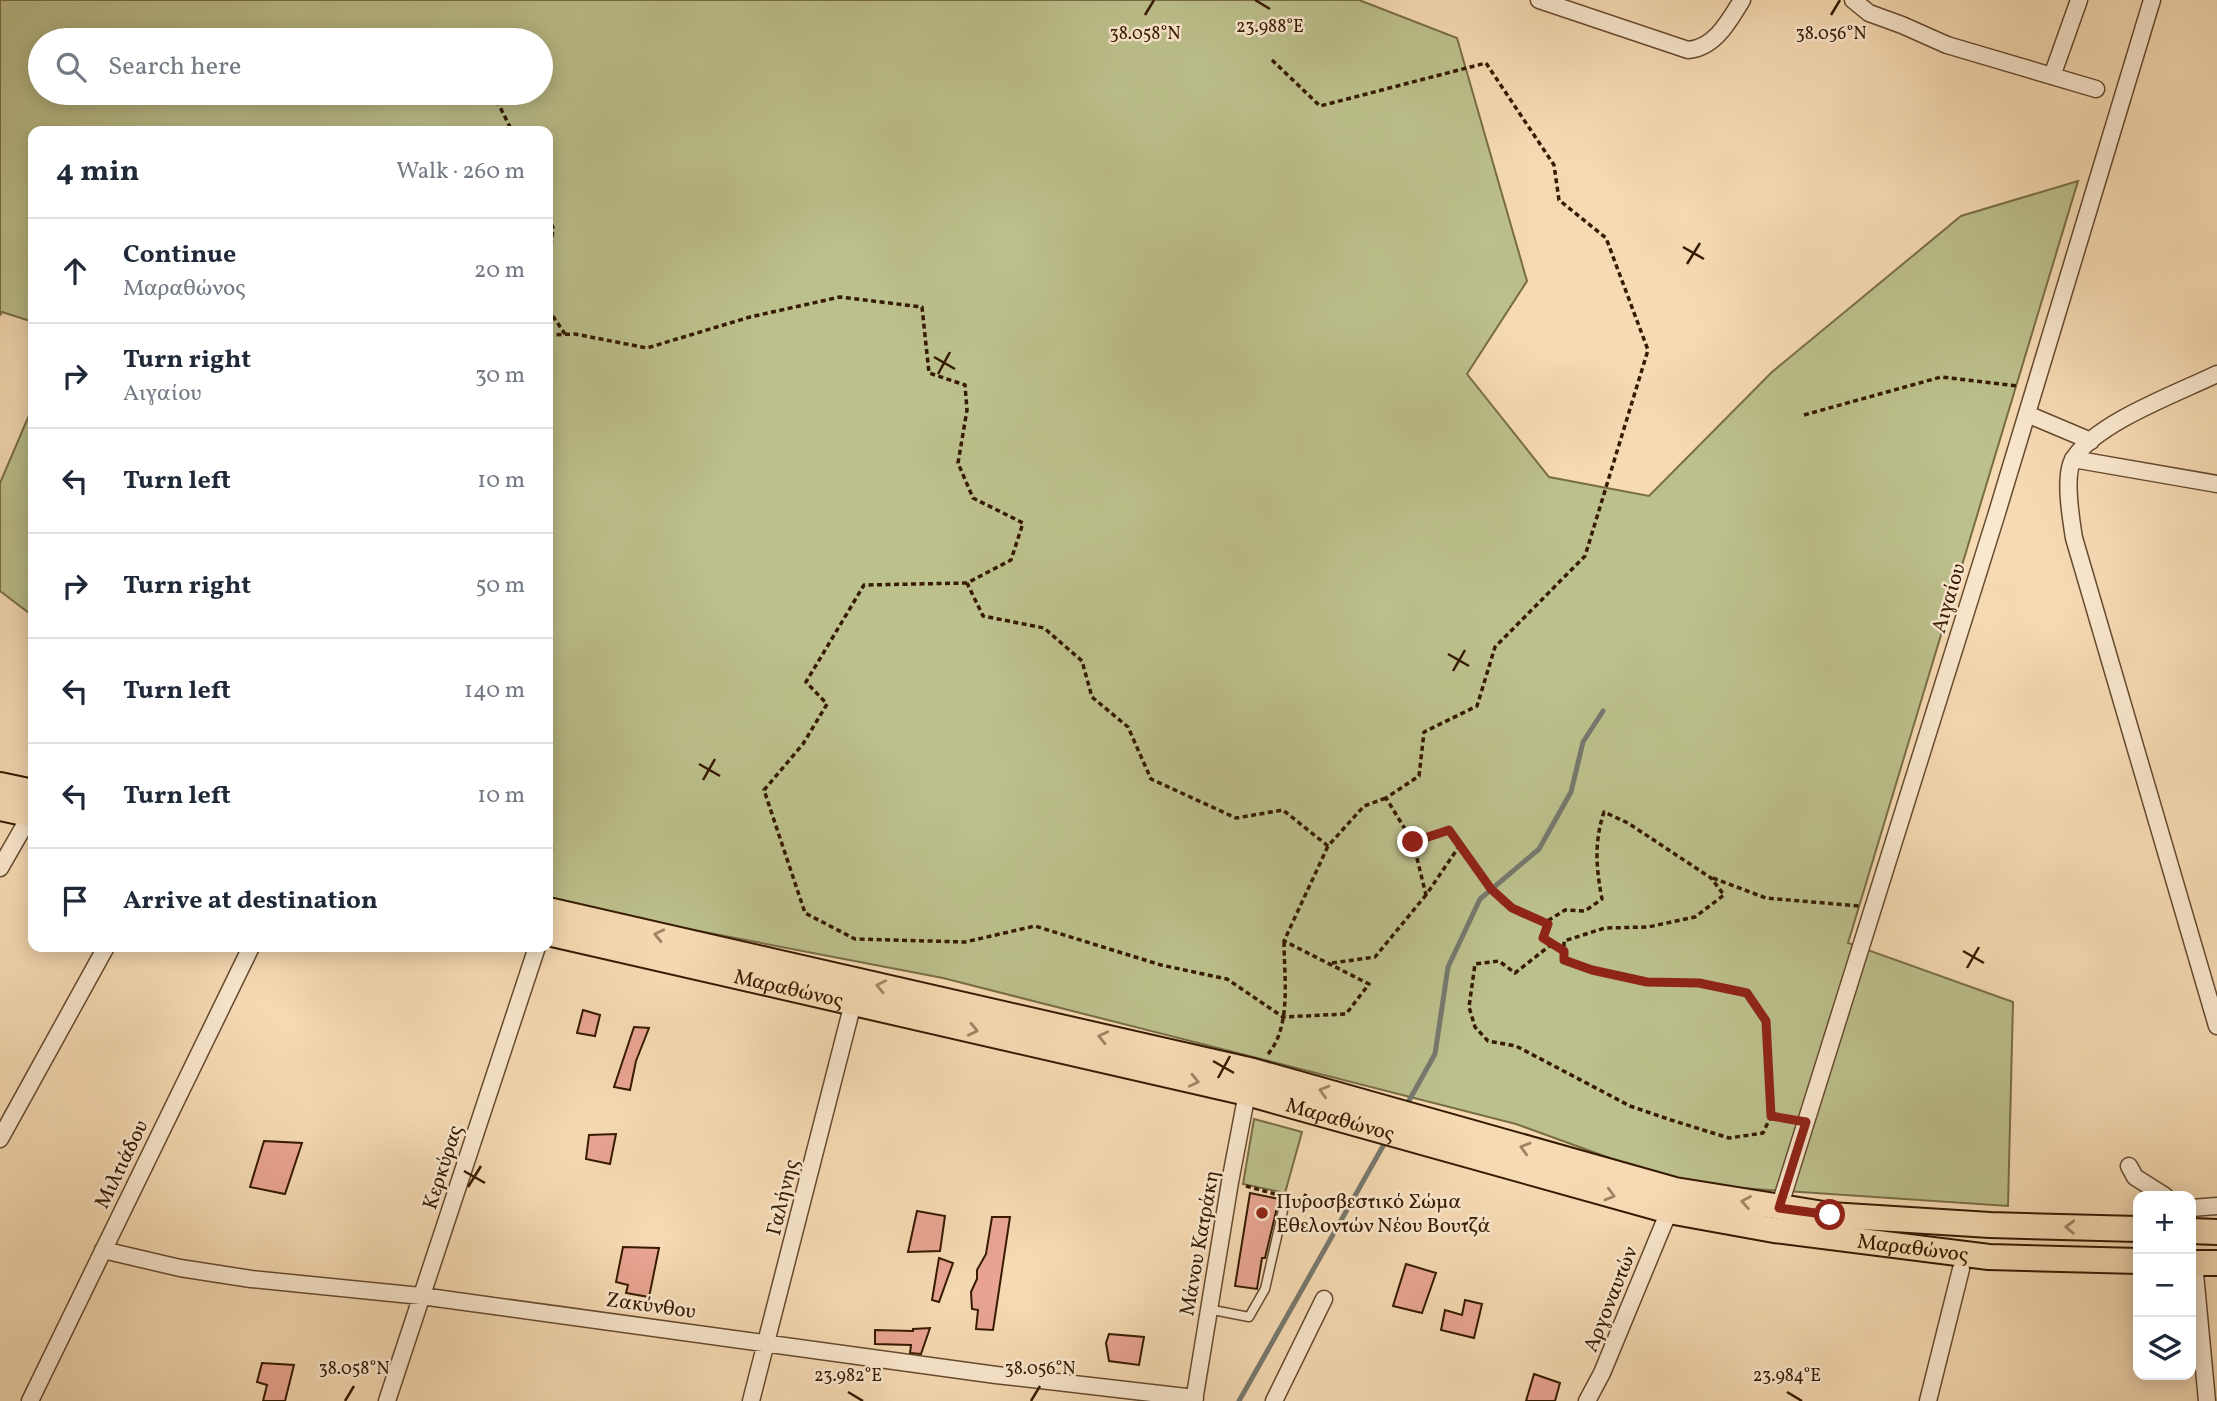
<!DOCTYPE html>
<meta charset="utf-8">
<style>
body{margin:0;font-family:Vollkorn,serif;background:#f2f2f3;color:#1f2937}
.controls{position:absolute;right:21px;bottom:21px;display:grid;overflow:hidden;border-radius:14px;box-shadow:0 4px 18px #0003}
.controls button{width:63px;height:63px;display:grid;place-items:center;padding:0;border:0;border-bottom:2px solid #e0e1e3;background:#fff;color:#1f2937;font:35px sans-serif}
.stop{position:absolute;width:21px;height:21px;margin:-16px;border:5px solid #8f2418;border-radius:50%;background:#fff}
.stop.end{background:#8f2418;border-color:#fff;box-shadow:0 2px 7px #0008}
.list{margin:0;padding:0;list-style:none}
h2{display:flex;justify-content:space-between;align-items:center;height:91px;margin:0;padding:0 28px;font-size:30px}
h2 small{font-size:23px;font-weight:400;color:#747a83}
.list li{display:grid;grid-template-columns:46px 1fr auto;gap:21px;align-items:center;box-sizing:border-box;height:105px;padding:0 28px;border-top:2px solid #e0e1e3}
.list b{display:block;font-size:26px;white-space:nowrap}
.list p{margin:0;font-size:23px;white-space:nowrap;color:#747a83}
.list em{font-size:23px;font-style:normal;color:#747a83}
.icon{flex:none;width:38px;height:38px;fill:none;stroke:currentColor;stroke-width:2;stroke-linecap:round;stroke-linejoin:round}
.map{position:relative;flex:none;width:2217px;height:1401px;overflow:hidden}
.search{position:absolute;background:#fff;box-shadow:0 4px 18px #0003;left:28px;top:28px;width:525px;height:77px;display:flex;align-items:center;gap:18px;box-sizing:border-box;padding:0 24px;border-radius:38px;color:#747a83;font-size:26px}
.panel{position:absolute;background:#fff;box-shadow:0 4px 18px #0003;left:28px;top:126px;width:525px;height:826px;border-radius:14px}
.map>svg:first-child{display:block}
.green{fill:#bcc08c;stroke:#796d46;stroke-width:2;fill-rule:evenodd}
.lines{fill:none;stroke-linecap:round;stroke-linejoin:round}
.stream{stroke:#76796e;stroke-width:5}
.building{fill:#e9a592;stroke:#361a01;stroke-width:2}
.service-casing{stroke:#664a2e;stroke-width:11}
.minor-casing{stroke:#664a2e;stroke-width:19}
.primary-casing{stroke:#361a01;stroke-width:28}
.path{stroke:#361a01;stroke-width:3.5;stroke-dasharray:5 3.5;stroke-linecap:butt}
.service{stroke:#f9e7ce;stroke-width:8}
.minor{stroke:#f9e7ce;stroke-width:16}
.primary{stroke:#f6dab3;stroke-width:24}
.oneway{stroke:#a08463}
.route{stroke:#8f2418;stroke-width:9}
.ticks{fill:none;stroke:#361a01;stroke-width:2.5}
.poi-dot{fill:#8f2418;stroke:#f9e7ce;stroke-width:2.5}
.labels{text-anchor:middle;stroke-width:5;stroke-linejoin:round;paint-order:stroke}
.street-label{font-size:21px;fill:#361a01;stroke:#f9e7ce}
.poi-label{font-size:21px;fill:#361a01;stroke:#f9e7ce;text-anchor:start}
.ticks-label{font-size:18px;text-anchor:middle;fill:#361a01;stroke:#f9e7ce;stroke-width:5;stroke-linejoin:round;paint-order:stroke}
</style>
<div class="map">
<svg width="2217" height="1401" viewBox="0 0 2217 1401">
<rect width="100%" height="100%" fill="#f6dab3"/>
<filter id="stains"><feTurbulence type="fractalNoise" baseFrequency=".00286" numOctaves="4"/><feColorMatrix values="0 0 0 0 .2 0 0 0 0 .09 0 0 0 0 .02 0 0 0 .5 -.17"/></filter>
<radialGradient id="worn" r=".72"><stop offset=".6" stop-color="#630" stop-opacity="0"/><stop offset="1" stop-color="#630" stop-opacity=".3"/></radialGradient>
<path class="green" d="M0,0H1359L1457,38L1527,281L1467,374L1549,477L1649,496L1772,372L1961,216L2078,181L1848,943L2013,1002L2008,1206L1681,1184L1516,1124L943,978L652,922L548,899V131H33V322L2,312L0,315ZM40,40H541V93H40Z
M33,406V616L0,591V483Z
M1254,1119L1302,1132L1285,1193L1243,1184Z"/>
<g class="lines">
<path class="stream" d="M1406,1106L1435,1054L1448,967L1480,899L1539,849L1571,792L1583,742L1603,711
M1239,1401L1387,1139"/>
</g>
<path class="building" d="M583,1010L600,1015L595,1036L577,1033Z
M634,1027L649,1028L636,1061L630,1090L614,1087Z
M616,1134L610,1164L586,1159L589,1135Z
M264,1141L302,1143L285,1194L250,1187Z
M1250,1193L1279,1199L1265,1258H1262L1257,1289L1235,1286Z
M917,1211L945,1216L940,1251L908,1252Z
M992,1217H1010L993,1330L976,1329L978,1310L972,1309L971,1292L977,1279V1270L986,1254Z
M623,1247L659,1248L649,1297L626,1293L628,1285L616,1282Z
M939,1258L953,1263L939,1302L932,1300Z
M1406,1264L1436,1273L1422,1313L1393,1306Z
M1465,1300L1482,1304L1474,1338L1441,1330L1445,1310L1462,1315Z
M930,1328L921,1354L910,1353L911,1345L875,1344V1330L913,1331V1329Z
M1109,1334L1144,1337L1139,1365L1109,1361L1106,1343Z
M262,1363L294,1365L285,1401H263L267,1385L257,1382Z
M1534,1374L1560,1383L1555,1401H1526Z"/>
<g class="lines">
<defs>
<path id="service" d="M1208,1309L1249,1317L1265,1289L1286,1197"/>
<path id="minor" d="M1539,0L1688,50C1715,48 1729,21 1742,0
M1853,0L1869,13L1902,25L1947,45L2096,89
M2052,76L2079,0
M2217,374C2178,393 2098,422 2074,458C2063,474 2071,519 2074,538L2217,1026
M2027,414L2091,441
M2073,459L2217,484
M0,868L31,814
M0,1139L106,947
M2129,1166L2135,1177L2165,1196
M1779,1208L1996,516L2152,0
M2191,1208L2217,1206
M103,1250L180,1268L251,1279L421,1296L996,1375L1195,1398
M2194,1263L2207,1401
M30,1401L251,947
M387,1401L537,947
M751,1401L853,1003
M1194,1401L1230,1182L1247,1093
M1274,1401L1324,1299
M1587,1401L1602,1373L1669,1211
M1928,1401L1961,1269"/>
<g id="primary">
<path d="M0,785L33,792"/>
<path d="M0,808L33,815"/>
<path d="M548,910L1253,1071L1675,1190L1830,1215L1990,1225L2138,1229"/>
<path id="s1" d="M548,933L1247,1093L1669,1211L1774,1230L1989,1257L2138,1261"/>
<path d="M2191,1231L2217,1232"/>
<path d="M2191,1263H2217"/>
</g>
</defs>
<use href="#service" class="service-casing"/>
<use href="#minor" class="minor-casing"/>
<use href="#primary" class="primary-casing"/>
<path class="path" d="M1272,60L1320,106L1486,63L1554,165L1559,200L1606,238L1648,350L1585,556L1495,647L1477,706L1424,732L1419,776L1386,798L1413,842
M493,93L512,131
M548,216L553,228L548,276
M548,309L565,334
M548,335L575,334L647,348L750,317L840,297L922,307L929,373L965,385L967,410L958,463L973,498L1023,523L1011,560L967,583L983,616L1044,628L1082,661L1092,697L1128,727L1151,779L1236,818L1283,810L1328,846L1364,806L1386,798
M1804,415L1941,377L2018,386
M967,583L864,585L806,682L827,704L803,744L764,790L805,913L855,939L965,942L1035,926L1161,965L1227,979L1283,1017L1346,1014L1369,984L1284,941L1328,846
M1460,845L1426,895L1413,842L1449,830C1468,855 1485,890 1512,908C1523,915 1536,919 1548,924
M1713,878L1766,898L1859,906
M1552,944L1515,973L1499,961L1475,964L1469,1007L1475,1027L1488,1041L1516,1046L1630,1106L1671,1120L1729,1138L1763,1133L1771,1116
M1564,951L1543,938L1549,920L1565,910L1585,911L1602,899C1596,868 1594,842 1604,812L1628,823L1711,878L1724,895L1695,917L1648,927L1605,928L1564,941V960L1592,970L1648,982L1699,983L1747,993L1766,1021L1771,1116L1791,1120
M1332,963L1375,957L1426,895
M1268,1054C1292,1026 1284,976 1284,941
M1246,1186L1275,1194
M1297,1199L1304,1200L1306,1193
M1304,1200L1303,1208L1308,1209"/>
<use href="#service" class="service"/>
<use href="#minor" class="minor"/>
<use href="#primary" class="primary"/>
</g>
<defs><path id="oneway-chevron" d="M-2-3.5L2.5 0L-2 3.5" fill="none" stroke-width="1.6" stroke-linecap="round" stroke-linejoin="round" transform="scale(1.75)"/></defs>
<g class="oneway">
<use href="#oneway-chevron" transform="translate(659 935) rotate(-167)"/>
<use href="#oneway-chevron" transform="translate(881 986) rotate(-167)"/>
<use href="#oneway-chevron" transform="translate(973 1030) rotate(13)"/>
<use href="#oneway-chevron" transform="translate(1103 1037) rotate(-167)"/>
<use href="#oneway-chevron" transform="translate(1194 1081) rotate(13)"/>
<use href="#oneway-chevron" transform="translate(1324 1091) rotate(-164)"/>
<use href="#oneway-chevron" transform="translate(1525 1148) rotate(-164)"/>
<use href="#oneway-chevron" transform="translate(1610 1195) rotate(16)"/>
<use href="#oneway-chevron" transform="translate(1746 1202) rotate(-170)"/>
<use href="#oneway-chevron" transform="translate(2070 1227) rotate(-178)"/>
</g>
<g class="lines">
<path class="route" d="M1413,842L1449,830L1491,889L1512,908L1548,924L1543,938L1564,951V960L1592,970L1647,982L1699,983L1747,993L1766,1021L1771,1116L1806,1122L1779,1208L1830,1215"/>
</g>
<path class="ticks" d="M1255,0L1270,9M1145,15L1154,0M1831,15L1840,0M1683,247L1704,259M1687,264L1700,243M934,357L955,369M938,374L950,352M1448,654L1469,666M1453,671L1465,650M699,764L720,776M703,780L715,759M1963,951L1984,963M1967,968L1979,947M1213,1061L1234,1073M1218,1078L1230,1056M464,1171L485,1183M468,1187L481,1166M848,1392L863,1401M1787,1392L1802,1401M345,1401L354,1386M1031,1401L1040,1386"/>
<circle class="poi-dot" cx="1262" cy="1213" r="7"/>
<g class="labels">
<g class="street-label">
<text transform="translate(1948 598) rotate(-73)" y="7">Αιγαίου</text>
<text dy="7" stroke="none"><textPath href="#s1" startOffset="247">Μαραθώνος</textPath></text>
<text dy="7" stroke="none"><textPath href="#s1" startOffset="814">Μαραθώνος</textPath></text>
<text transform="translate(121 1164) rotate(-64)" y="7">Μιλτιάδου</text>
<text transform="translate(442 1167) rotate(-72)" y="7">Κερκύρας</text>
<text transform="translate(782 1197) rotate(-76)" y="7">Γαλήνης</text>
<text transform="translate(1199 1243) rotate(-80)" y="7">Μάνου Κατράκη</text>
<text dy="7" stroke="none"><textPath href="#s1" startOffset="1402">Μαραθώνος</textPath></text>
<text transform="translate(1610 1299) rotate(-68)" y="7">Αργοναυτών</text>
<text transform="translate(651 1305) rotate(8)" y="7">Ζακύνθου</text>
</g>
<g class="poi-label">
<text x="1276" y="1208">Πυροσβεστικό Σώμα<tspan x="1276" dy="24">Εθελοντών Νέου Βουτζά</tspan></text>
</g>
</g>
<g class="ticks-label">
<text x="1270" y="32">23.988°E</text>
<text x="1145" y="39">38.058°N</text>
<text x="1831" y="39">38.056°N</text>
<text x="354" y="1374">38.058°N</text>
<text x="1040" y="1374">38.056°N</text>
<text x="848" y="1381">23.982°E</text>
<text x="1787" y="1381">23.984°E</text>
</g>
<rect width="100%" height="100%" filter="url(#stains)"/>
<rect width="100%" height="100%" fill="url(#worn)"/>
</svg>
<div class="controls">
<button>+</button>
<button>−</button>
<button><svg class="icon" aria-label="layers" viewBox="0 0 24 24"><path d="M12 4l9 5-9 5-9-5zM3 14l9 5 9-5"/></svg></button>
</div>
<div class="stop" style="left:1830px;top:1215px"></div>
<div class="stop end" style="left:1413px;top:842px"></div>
<div class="search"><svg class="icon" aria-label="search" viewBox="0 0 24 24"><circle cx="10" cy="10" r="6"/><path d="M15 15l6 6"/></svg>Search here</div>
<section class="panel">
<h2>4 min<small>Walk · 260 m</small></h2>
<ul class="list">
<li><svg class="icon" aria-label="ahead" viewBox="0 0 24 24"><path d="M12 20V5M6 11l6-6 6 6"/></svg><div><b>Continue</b><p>Μαραθώνος</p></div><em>20 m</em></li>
<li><svg class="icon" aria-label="right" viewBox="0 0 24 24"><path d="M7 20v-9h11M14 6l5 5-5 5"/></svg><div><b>Turn right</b><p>Αιγαίου</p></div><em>30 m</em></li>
<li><svg class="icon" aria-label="left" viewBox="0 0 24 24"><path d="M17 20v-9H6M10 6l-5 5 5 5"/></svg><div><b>Turn left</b></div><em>10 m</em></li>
<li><svg class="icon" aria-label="right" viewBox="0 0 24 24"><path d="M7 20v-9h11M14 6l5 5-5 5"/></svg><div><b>Turn right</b></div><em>50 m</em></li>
<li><svg class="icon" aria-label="left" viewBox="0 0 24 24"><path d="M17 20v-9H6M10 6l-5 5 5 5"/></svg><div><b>Turn left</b></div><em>140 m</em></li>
<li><svg class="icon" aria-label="left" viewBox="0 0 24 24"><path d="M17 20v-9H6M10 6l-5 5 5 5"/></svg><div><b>Turn left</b></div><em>10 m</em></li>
<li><svg class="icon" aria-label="arrive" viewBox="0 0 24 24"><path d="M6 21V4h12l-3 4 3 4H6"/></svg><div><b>Arrive at destination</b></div></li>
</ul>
</section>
</div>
